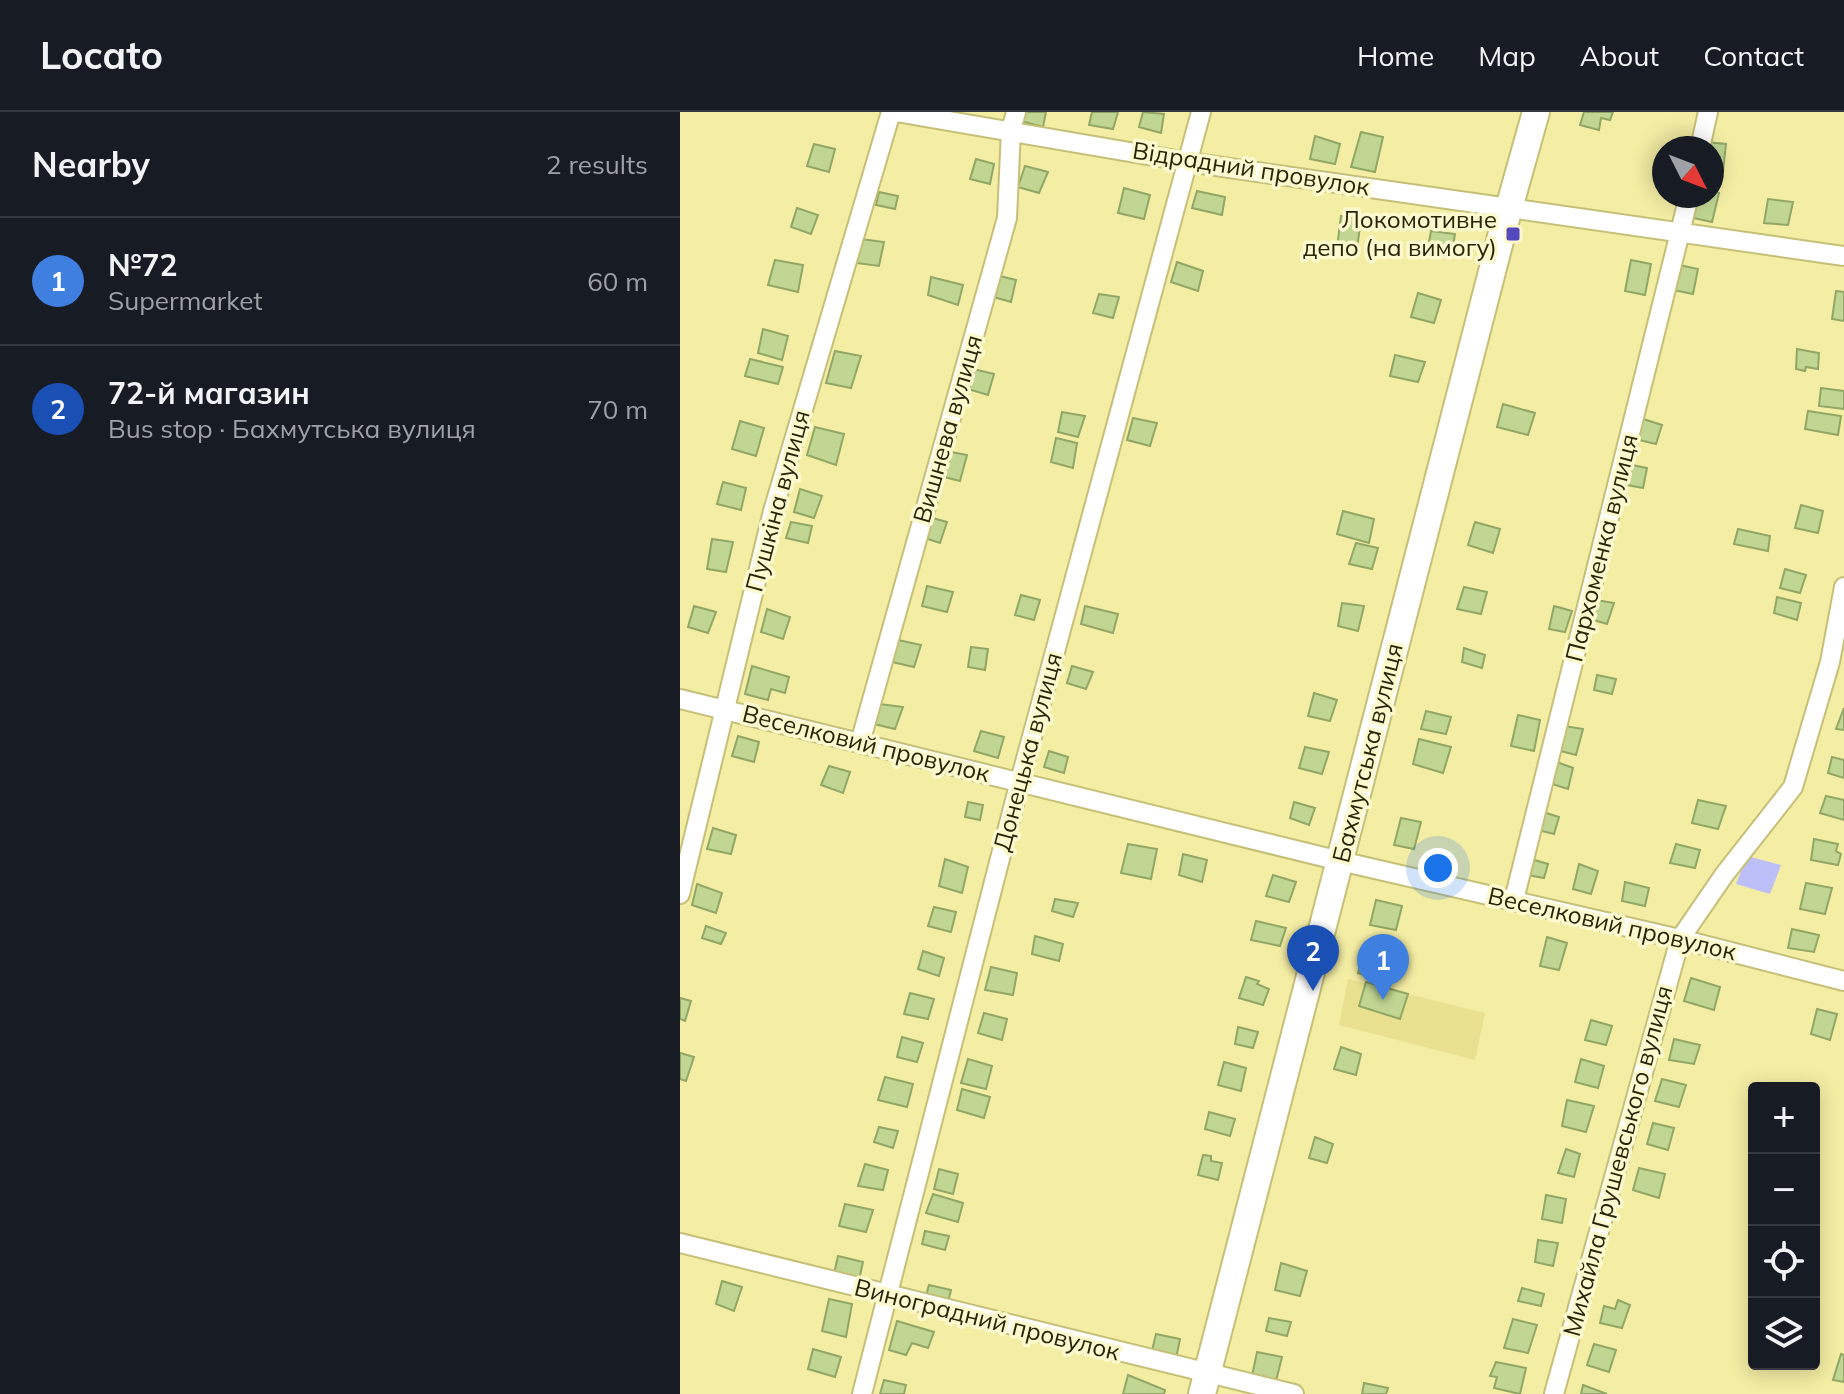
<!DOCTYPE html>
<meta charset="utf-8">
<style>
body{margin:0;font-family:Mulish,sans-serif;background:#242831;color:#f1f3f6}
.controls{position:absolute;right:24px;bottom:24px;display:grid;overflow:hidden;border-radius:8px;box-shadow:0 4px 20px #0003}
.controls button{width:72px;height:72px;display:grid;place-items:center;padding:0;border:0;border-bottom:2px solid #363941;background:#171b24;color:#f1f3f6;font:40px sans-serif}
.compass{position:absolute;left:972px;top:24px;width:72px;height:72px;border-radius:50%;background:#171b24;box-shadow:0 4px 20px #0003;rotate:132deg}
.you{position:absolute;left:758px;top:756px;width:28px;height:28px;margin:-20px;border:6px solid #fff;border-radius:50%;background:#1a73e8;box-shadow:0 0 0 12px #1a73e833}
.badge{display:grid;place-items:center;width:52px;height:52px;border-radius:50%;background:#1a73e8;color:#fff;font-size:26px;font-weight:700}
.pin{position:absolute;translate:-50% -66px;filter:drop-shadow(0 2px 4px #0008)}
.pin::after{content:'';position:absolute;top:42px;width:28px;height:24px;background:inherit;clip-path:polygon(0 0,100% 0,50% 100%)}
.list{margin:0;padding:0;list-style:none}
h2{display:flex;justify-content:space-between;align-items:center;height:104px;margin:0;padding:0 32px;font-size:34px}
h2 small{font-size:26px;font-weight:400;color:#9ea1a6}
.list li{display:grid;grid-template-columns:52px 1fr auto;gap:24px;align-items:center;box-sizing:border-box;height:128px;padding:0 32px;border-top:2px solid #363941}
.list b{display:block;font-size:30px;white-space:nowrap}
.list p{margin:0;font-size:26px;white-space:nowrap;color:#9ea1a6}
.list em{font-size:26px;font-style:normal;color:#9ea1a6}
.icon{flex:none;width:44px;height:44px;fill:none;stroke:currentColor;stroke-width:2;stroke-linecap:round;stroke-linejoin:round}
.map{position:relative;flex:none;width:1164px;height:1282px;overflow:hidden}
header{display:flex;align-items:center;gap:48px;box-sizing:border-box;height:112px;padding:0 40px;background:#171b24;border-bottom:2px solid #363941}
header strong{font-size:38px}
nav{display:flex;gap:44px;margin-inline-start:auto;font-size:28px}
main{display:flex}
aside{flex:1;background:#171b24}
.map>svg:first-child{display:block}
.built{fill:#e9e18f}
.green{fill:#bdbff9}
.building{fill:#c0d692;stroke:#92a765;stroke-width:2}
.lines{fill:none;stroke-linecap:round;stroke-linejoin:round}
.street-casing{stroke:#c6bf77;stroke-width:22}
.secondary-casing{stroke:#c6bf77;stroke-width:30}
.street{stroke:#fff;stroke-width:18}
.secondary{stroke:#fff;stroke-width:26}
.poi-dot{fill:#5547be;stroke:#fdf9ce;stroke-width:3}
.labels{text-anchor:middle;stroke-width:7;stroke-linejoin:round;paint-order:stroke}
.street-label{font-size:24px;fill:#282507;stroke:#fdf9ce}
.poi-label{font-size:24px;fill:#282507;stroke:#fdf9ce;text-anchor:end}
</style>
<header>
<strong>Locato</strong>
<nav><a>Home</a><a>Map</a><a>About</a><a>Contact</a></nav>
</header>
<main>
<aside>
<h2>Nearby<small>2 results</small></h2>
<ul class="list">
<li><span class="badge" style="background:#3f7fe0">1</span><div><b>№72</b><p>Supermarket</p></div><em>60 m</em></li>
<li><span class="badge" style="background:#1a4fb4">2</span><div><b>72-й магазин</b><p>Bus stop · Бахмутська вулиця</p></div><em>70 m</em></li>
</ul>
</aside>
<div class="map">
<svg width="1164" height="1282" viewBox="0 0 1164 1282">
<rect width="100%" height="100%" fill="#f4eda4"/>
<path class="built" d="M668,867L805,901L795,948L659,913Z"/>
<path class="green" d="M1067,744L1101,753L1090,782L1056,772Z"/>
<path class="building" d="M343,0H366L363,15L341,9Z
M412,0H438L433,17L409,13Z
M463,0L484,2L481,21L459,15Z
M904,0H933L930,8L921,6L919,18L900,13Z
M681,20L703,25L695,60L671,55Z
M635,24L660,32L655,52L630,47Z
M1025,30L1046,32L1043,59L1032,57V36H1025Z
M134,32L155,37L149,60L127,54Z
M296,47L314,52L310,72L290,67Z
M345,54L368,60L359,81L338,75Z
M444,76L470,83L464,107L438,101Z
M517,79L545,85L542,103L512,96Z
M1032,79L1039,81L1032,110L1009,105L1013,84H1032Z
M199,80L218,84L215,97L196,93Z
M1088,87L1113,90L1108,113L1084,111Z
M117,96L138,103L131,122L111,115Z
M661,104L681,107L677,137L657,136Z
M751,119L775,122L771,145L747,141Z
M181,127L204,130L199,154L176,151Z
M95,148L123,153L118,180L88,173Z
M951,148L971,152L965,183L945,179Z
M497,150L523,159L518,179L491,170Z
M999,153L1018,157L1013,182L993,178Z
M316,163L336,168L331,190L310,184Z
M251,165L283,173L278,193L248,183Z
M1156,179L1164,180V209L1152,207Z
M738,181L761,188L754,211L731,205Z
M419,182L439,185L433,206L413,201Z
M83,217L108,224L102,248L78,241Z
M1117,237L1139,241L1138,257L1126,255L1125,259L1116,257Z
M155,239L181,244L171,276L146,271Z
M715,243L745,250L738,270L710,264Z
M70,247L103,255L98,272L65,264Z
M293,257L314,262L308,283L285,276Z
M1141,276L1164,279V297L1139,294Z
M823,292L855,301L848,323L817,315Z
M1128,299L1161,304L1158,323L1125,317Z
M382,300L405,304L398,325L378,320Z
M453,306L477,311L470,334L447,328Z
M960,306L982,313L976,332L955,327Z
M60,309L84,316L76,344L52,337Z
M135,315L164,322L156,353L127,343Z
M376,326L397,331L393,356L371,350Z
M266,339L287,343L280,369L260,364Z
M952,353L967,356L963,376L947,373Z
M43,370L66,376L61,398L37,392Z
M120,377L142,384L134,406L114,400Z
M1121,393L1143,399L1138,421L1115,416Z
M663,399L694,407L689,431L657,422Z
M249,405L267,410L260,431L242,425Z
M111,410L132,414L128,431L106,426Z
M795,410L820,417L813,441L788,433Z
M1058,417L1090,424L1088,439L1054,432Z
M32,427L53,430L46,460L27,457Z
M676,431L698,436L692,457L669,452Z
M1105,457L1126,463L1120,481L1100,476Z
M247,474L273,480L267,500L242,494Z
M784,475L807,480L801,502L777,497Z
M341,483L360,488L354,508L335,503Z
M1097,485L1121,491L1117,508L1094,501Z
M916,488L934,491L927,512L910,507Z
M662,491L684,494L678,519L658,514Z
M14,494L36,500L28,521L8,515Z
M405,494L438,502L433,521L401,512Z
M874,494L892,499L885,520L869,517Z
M87,497L110,505L103,527L81,520Z
M218,528L241,533L234,555L212,550Z
M291,535L308,537L305,558L288,555Z
M784,536L805,543L802,556L782,550Z
M72,554L109,565L105,581L91,577L88,588L65,582Z
M392,554L413,560L406,577L387,571Z
M917,563L936,567L932,582L914,578Z
M634,581L657,588L650,609L628,604Z
M200,592L223,595L215,617L194,612Z
M1164,596V618L1156,617Z
M746,599L771,605L766,622L741,617Z
M838,603L860,608L854,639L831,634Z
M884,614L903,617L896,643L877,638Z
M301,619L324,625L318,646L294,639Z
M58,624L79,630L74,650L52,644Z
M739,627L771,635L763,661L733,652Z
M625,635L649,640L642,662L619,656Z
M369,639L388,645L384,661L364,655Z
M1152,645L1164,648V666L1148,661Z
M874,649L893,656L888,677L869,671Z
M149,654L170,660L163,681L141,673Z
M1146,684L1164,688V708L1140,701Z
M1018,688L1046,694L1038,717L1012,711Z
M288,690L303,693L300,708L285,705Z
M614,690L635,696L629,713L610,706Z
M863,700L879,705L874,722L858,718Z
M721,706L741,710L734,737L714,733Z
M33,716L56,723L51,742L27,737Z
M1134,727L1158,732L1156,739L1161,742L1158,753L1131,748Z
M448,732L477,737L471,767L441,761Z
M996,732L1020,738L1015,756L990,751Z
M503,742L527,748L522,770L499,763Z
M265,747L288,755L282,781L259,774Z
M851,747L868,752L864,766L847,763Z
M899,752L918,759L911,782L893,777Z
M593,763L616,770L609,790L586,784Z
M945,770L969,776L965,794L942,789Z
M1126,771L1152,776L1145,802L1120,797Z
M17,772L42,781L36,801L12,793Z
M375,787L398,791L393,805L372,799Z
M696,788L722,794L716,818L690,813Z
M254,795L276,800L271,820L248,814Z
M576,809L606,816L600,834L571,828Z
M26,814L46,821L41,832L22,826Z
M1112,817L1139,823L1134,840L1108,836Z
M355,824L383,832L379,849L352,842Z
M867,825L887,831L879,858L860,854Z
M243,839L264,846L259,864L238,857Z
M684,841L708,848L702,868L678,861Z
M311,855L337,861L333,883L305,878Z
M566,865L579,869L577,872L589,877L583,893L559,886Z
M1011,866L1040,875L1034,898L1004,889Z
M686,870L728,882L720,907L679,894Z
M230,881L254,887L248,907L224,902Z
M0,886L11,889L5,909L0,907Z
M1137,897L1157,902L1150,928L1131,922Z
M304,901L327,907L322,928L298,921Z
M911,908L932,914L926,933L905,928Z
M558,915L578,920L573,936L555,932Z
M222,925L243,931L237,950L217,945Z
M994,927L1020,933L1014,952L989,948Z
M661,935L681,942L676,963L654,957Z
M0,941L14,945L6,969L0,967Z
M288,947L312,954L306,977L281,971Z
M901,947L924,954L918,976L895,970Z
M544,950L566,956L561,979L538,973Z
M205,965L233,972L227,995L198,988Z
M982,967L1006,973L999,995L975,989Z
M282,977L310,985L304,1006L277,998Z
M887,988L914,994L906,1020L882,1014Z
M529,1000L555,1007L550,1024L525,1017Z
M973,1011L994,1016L988,1038L967,1032Z
M199,1015L218,1019L213,1036L194,1030Z
M635,1025L653,1032L647,1051L629,1046Z
M886,1037L900,1042L894,1065L878,1061Z
M523,1043L531,1044V1049L542,1051L538,1068L518,1063Z
M185,1052L208,1058L203,1078L178,1074Z
M959,1056L985,1062L979,1086L953,1078Z
M259,1057L278,1062L273,1082L254,1077Z
M253,1082L283,1091L278,1110L246,1101Z
M866,1083L886,1087L882,1111L862,1107Z
M165,1092L193,1098L186,1120L159,1114Z
M245,1119L269,1124L265,1138L242,1132Z
M858,1128L878,1131L873,1154L855,1150Z
M158,1144L183,1150L178,1172L153,1166Z
M601,1151L627,1159L620,1184L595,1178Z
M42,1169L62,1175L54,1199L36,1192Z
M249,1173L271,1178L267,1194L245,1187Z
M842,1176L864,1182L861,1194L838,1189Z
M149,1187L172,1192L166,1225L142,1219Z
M938,1188L950,1193L942,1216L920,1211L924,1194L935,1197Z
M589,1206L611,1210L607,1224L586,1219Z
M833,1207L857,1213L848,1241L824,1236Z
M217,1209L254,1220L248,1236L232,1231L226,1243L209,1238Z
M476,1222L500,1227L496,1247L471,1243Z
M914,1232L936,1238L929,1260L907,1253Z
M133,1237L161,1245L155,1265L128,1257Z
M577,1240L602,1245L596,1269L572,1264Z
M1161,1242L1164,1243V1270L1153,1268Z
M816,1250L846,1256L840,1282L814,1276L817,1265L810,1264Z
M448,1263L485,1278L484,1282H443Z
M204,1268L226,1273L224,1282H200Z
M684,1271L708,1276L706,1282H682Z
M903,1273L927,1282H901Z"/>
<g class="lines">
<defs>
<path id="street" d="M216,0L508,50L1164,144
M1020,36L1028,0
M0,587L660,749L1000,827L1164,869
M180,631L327,106L331,18L336,0
M0,782L93,399L211,0
M834,788L1009,84
M0,1131L614,1282
M182,1282L340,669L521,0
M874,1282L1000,827L1044,763L1113,675L1150,550L1164,475"/>
<path id="secondary" d="M522,1282L822,121L856,0"/>
</defs>
<use href="#street" class="street-casing"/>
<use href="#secondary" class="secondary-casing"/>
<use href="#street" class="street"/>
<use href="#secondary" class="secondary"/>
</g>
<rect class="poi-dot" x="825" y="114" width="16" height="16" rx="4"/>
<g class="labels">
<g class="street-label">
<text transform="translate(571 57) rotate(9)" y="8">Відрадний провулок</text>
<text transform="translate(268 317) rotate(-74)" y="8">Вишнева вулиця</text>
<text transform="translate(98 389) rotate(-75)" y="8">Пушкіна вулиця</text>
<text transform="translate(922 436) rotate(-76)" y="8">Пархоменка вулиця</text>
<text transform="translate(186 632) rotate(14)" y="8">Веселковий провулок</text>
<text transform="translate(348 640) rotate(-75)" y="8">Донецька вулиця</text>
<text transform="translate(688 641) rotate(-76)" y="8">Бахмутська вулиця</text>
<text transform="translate(932 812) rotate(13)" y="8">Веселковий провулок</text>
<text transform="translate(938 1049) rotate(-75)" y="8">Михайла Грушевського вулиця</text>
<text transform="translate(307 1208) rotate(14)" y="8">Виноградний провулок</text>
</g>
<g class="poi-label">
<text x="817" y="116">Локомотивне<tspan x="817" dy="28">депо (на вимогу)</tspan></text>
</g>
</g>
</svg>
<div class="controls">
<button>+</button>
<button>−</button>
<button><svg class="icon" aria-label="locate" viewBox="0 0 24 24"><circle cx="12" cy="12" r="6"/><path d="M12 2v4M12 18v4M2 12h4M18 12h4"/></svg></button>
<button><svg class="icon" aria-label="layers" viewBox="0 0 24 24"><path d="M12 4l9 5-9 5-9-5zM3 14l9 5 9-5"/></svg></button>
</div>
<svg class="compass" viewBox="-18 -18 36 36"><path d="M0-13l5 13h-10z" fill="#e53935"/><path d="M0 13l5-13h-10z" fill="#9ea1a6"/></svg>
<div class="you"></div>
<div class="pin badge" style="left:703px;top:888px;background:#3f7fe0">1</div>
<div class="pin badge" style="left:633px;top:879px;background:#1a4fb4">2</div>
</div>
</main>
